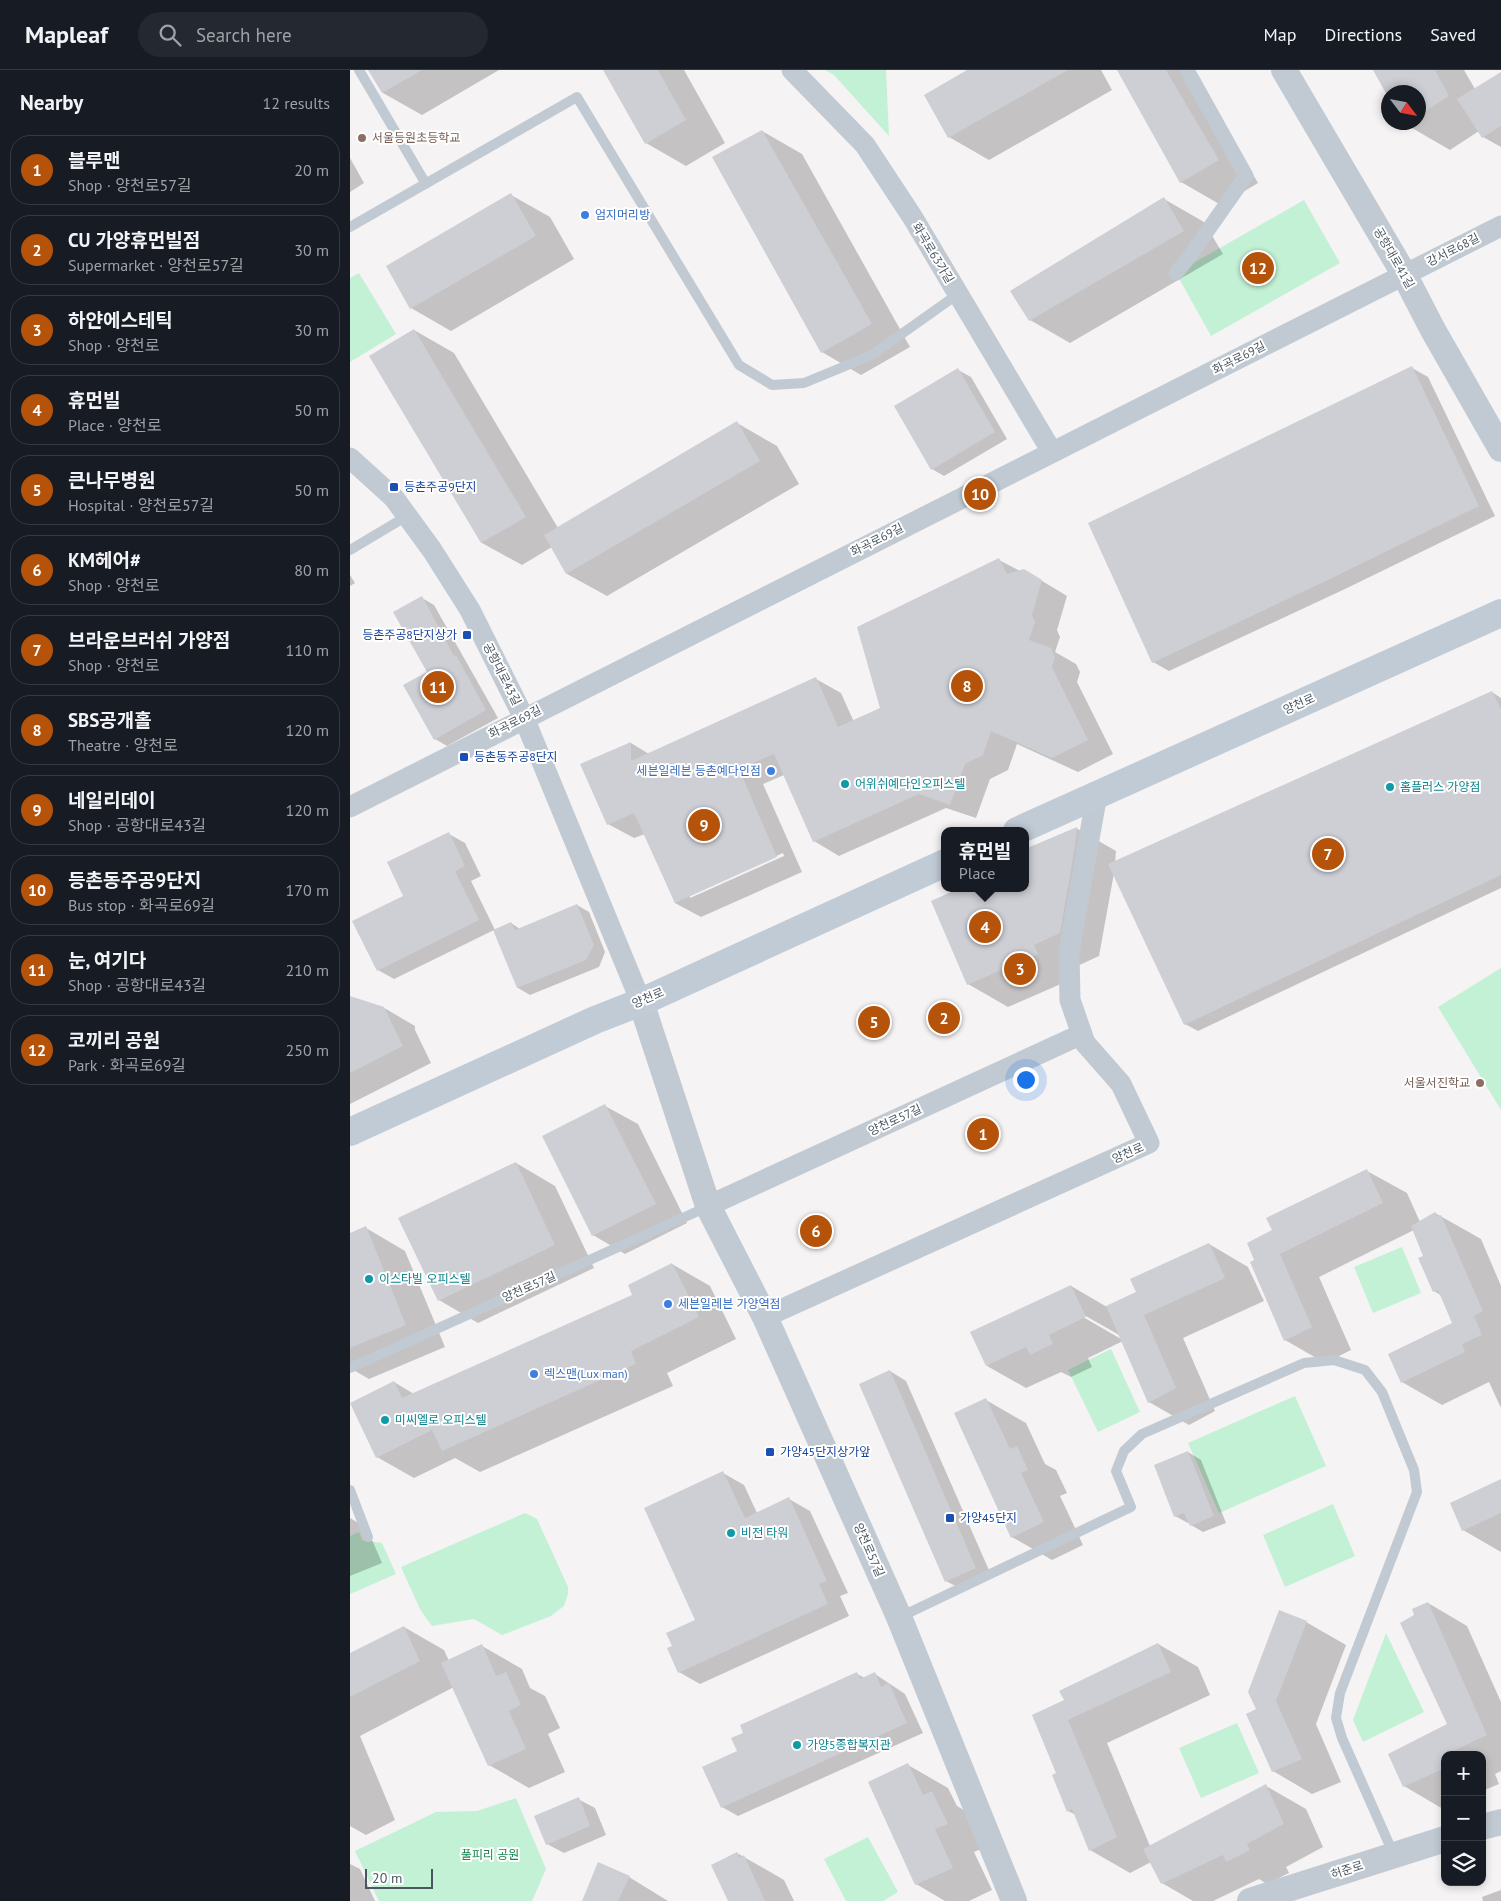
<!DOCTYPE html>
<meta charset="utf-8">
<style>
body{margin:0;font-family:"PT Sans","Noto Sans KR",sans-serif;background:#242831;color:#f1f3f6}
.controls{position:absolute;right:15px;bottom:15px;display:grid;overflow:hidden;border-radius:10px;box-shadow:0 2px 8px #0003}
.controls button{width:45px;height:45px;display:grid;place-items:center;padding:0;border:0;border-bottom:1px solid #363941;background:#171b24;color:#f1f3f6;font:25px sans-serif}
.compass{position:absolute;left:1031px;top:15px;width:45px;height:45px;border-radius:50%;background:#171b24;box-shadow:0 2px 8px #0003;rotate:122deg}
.scale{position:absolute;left:15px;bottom:12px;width:68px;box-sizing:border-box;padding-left:5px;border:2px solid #4a5661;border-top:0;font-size:14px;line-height:18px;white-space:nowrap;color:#4a5661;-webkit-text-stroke:4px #fff;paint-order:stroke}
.you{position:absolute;left:675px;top:1009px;width:18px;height:18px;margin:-12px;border:4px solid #fff;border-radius:50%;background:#1a73e8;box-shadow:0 0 0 8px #1a73e833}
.badge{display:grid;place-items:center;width:32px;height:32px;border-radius:50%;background:#b45309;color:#fff;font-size:16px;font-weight:700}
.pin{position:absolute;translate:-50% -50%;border:2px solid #fff;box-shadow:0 1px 5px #0006}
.popup{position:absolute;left:591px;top:757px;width:88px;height:65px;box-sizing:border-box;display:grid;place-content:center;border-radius:10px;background:#171b24;filter:drop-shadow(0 1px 4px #0005);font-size:16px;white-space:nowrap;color:#9ea1a6}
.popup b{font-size:19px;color:#f1f3f6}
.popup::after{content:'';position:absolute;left:50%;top:100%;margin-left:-10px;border:10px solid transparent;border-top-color:#171b24}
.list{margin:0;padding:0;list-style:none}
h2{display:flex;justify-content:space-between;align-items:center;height:65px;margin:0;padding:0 20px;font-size:21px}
h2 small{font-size:16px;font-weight:400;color:#9ea1a6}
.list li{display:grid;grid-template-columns:32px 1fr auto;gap:15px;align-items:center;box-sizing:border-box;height:70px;margin:0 10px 10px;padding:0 10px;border:1px solid #363941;border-radius:20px}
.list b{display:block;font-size:19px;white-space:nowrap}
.list p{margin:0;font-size:16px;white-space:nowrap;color:#9ea1a6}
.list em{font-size:16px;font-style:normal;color:#9ea1a6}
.icon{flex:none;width:28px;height:28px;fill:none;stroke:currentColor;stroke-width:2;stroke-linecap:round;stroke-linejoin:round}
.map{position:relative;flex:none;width:1151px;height:1831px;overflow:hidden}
header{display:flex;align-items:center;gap:30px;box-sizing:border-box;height:70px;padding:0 25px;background:#171b24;border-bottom:1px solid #363941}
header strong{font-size:24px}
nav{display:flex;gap:28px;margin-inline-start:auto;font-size:18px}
.search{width:350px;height:45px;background:#242831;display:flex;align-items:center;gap:12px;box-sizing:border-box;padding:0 18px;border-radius:28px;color:#9ea1a6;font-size:19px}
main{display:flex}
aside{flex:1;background:#171b24}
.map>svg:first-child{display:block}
.green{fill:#c3f1d5}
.shadow{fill:#0003;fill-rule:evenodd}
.building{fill:#cdcfd5}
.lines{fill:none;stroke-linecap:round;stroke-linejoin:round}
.service{stroke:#c1cad2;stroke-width:10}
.pedestrian{stroke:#c1cad2;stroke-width:15}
.minor{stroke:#c1cad2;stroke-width:21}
.tertiary{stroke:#c1cad2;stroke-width:26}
.secondary{stroke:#c1cbd6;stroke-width:28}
.education-dot{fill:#8d6e63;stroke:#fff;stroke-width:2}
.shop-dot{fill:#3f7fe0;stroke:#fff;stroke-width:2}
.transit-dot{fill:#1a4fb4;stroke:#fff;stroke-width:2}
.culture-dot{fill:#0f9aa8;stroke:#fff;stroke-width:2}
.labels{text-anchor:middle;stroke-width:4;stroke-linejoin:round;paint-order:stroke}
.education-label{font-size:12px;fill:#785e54;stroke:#fff;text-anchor:start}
.shop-label{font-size:12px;fill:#366cbe;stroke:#fff;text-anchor:start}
.street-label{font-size:12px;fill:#4a5661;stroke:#fff}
.transit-label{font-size:12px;fill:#164399;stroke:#fff;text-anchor:start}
.culture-label{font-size:12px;fill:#0d838f;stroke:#fff;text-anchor:start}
.park-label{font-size:12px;fill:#17864f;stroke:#fff}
</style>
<header>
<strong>Mapleaf</strong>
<div class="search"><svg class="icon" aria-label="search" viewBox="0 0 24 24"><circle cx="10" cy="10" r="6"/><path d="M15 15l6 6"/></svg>Search here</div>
<nav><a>Map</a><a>Directions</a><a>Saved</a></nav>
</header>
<main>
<aside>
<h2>Nearby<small>12 results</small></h2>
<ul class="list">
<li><span class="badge">1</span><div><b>블루맨</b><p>Shop · 양천로57길</p></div><em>20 m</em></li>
<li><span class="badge">2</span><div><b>CU 가양휴먼빌점</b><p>Supermarket · 양천로57길</p></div><em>30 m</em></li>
<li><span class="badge">3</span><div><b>하얀에스테틱</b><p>Shop · 양천로</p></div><em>30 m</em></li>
<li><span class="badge">4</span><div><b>휴먼빌</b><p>Place · 양천로</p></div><em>50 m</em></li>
<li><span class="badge">5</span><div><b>큰나무병원</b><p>Hospital · 양천로57길</p></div><em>50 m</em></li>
<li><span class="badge">6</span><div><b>KM헤어#</b><p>Shop · 양천로</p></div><em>80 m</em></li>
<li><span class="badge">7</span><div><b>브라운브러쉬 가양점</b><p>Shop · 양천로</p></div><em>110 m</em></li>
<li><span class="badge">8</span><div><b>SBS공개홀</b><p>Theatre · 양천로</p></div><em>120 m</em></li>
<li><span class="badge">9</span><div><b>네일리데이</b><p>Shop · 공항대로43길</p></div><em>120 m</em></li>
<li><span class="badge">10</span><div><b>등촌동주공9단지</b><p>Bus stop · 화곡로69길</p></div><em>170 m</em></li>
<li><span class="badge">11</span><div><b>눈, 여기다</b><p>Shop · 공항대로43길</p></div><em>210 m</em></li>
<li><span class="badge">12</span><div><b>코끼리 공원</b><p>Park · 화곡로69길</p></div><em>250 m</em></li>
</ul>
</aside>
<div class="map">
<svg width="1151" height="1831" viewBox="0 0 1151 1831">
<rect width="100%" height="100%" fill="#f5f3f3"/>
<path class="green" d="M475,0H536L539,66L484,5Z
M954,130L990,193L861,266L826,203Z
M9,203L46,264L0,292V208Z
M1151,898V1040L1088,937Z
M1052,1177L1071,1223L1023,1243L1004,1197Z
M761,1279L790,1342L748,1362L718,1300Z
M945,1326L976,1396L869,1443L838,1373Z
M983,1434L1005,1486L935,1517L913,1465Z
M175,1443L187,1449L218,1517V1524L214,1536L201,1546L152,1565L124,1549L82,1556L71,1541L51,1497Z
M9,1462L12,1470L32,1473L46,1504L0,1524V1466Z
M1036,1563L1074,1642L1013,1672L1003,1650Z
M887,1653L909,1703L851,1728L829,1678Z
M166,1728L196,1799L182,1831H29L5,1781L86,1742L127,1741Z
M518,1767L548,1822L533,1831H496L474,1789Z"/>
<path class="shadow" d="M20,0H149L72,45L33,23Z
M255,0H334L375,73L336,96L296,73Z
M620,0H751L762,20L639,90L599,67L575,25Z
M769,0H842L908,113L871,135L831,112Z
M1025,0H1114L1125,19L1151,3V77L1133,67L1129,61L1100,80L1055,54L1054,52H1068V22H1038V24Z
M412,61L452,84L560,277L511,305L472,282Z
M0,88L14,113L0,122Z
M161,125L200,147L224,189L101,261L61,238Z
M814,129L854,152L873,184L720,273L680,250Z
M64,260L104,283L208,458L387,353L427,376L449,414L257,526L217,504L202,477L172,495L132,473L21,286Z
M1062,298L1078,307L1145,446L995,519L819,601L803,592Z
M608,300L621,307L657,369L594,406L582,399Z
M649,490L670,501L674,500L717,526L707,560L710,567L705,582L726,594L730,602L727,612L763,684L728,702L667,674L658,700L640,709L626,748L596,738L489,786L464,771L434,705L413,714L452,802L351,847L325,833L295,764L284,768L258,754L231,695L281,673L299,684L466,609L491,623L504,652L532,639ZM433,783L434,786L340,828V825Z
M0,505L5,513L0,516Z
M72,528L84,535L148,648L97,676L85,669Z
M1142,622L1151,628V818L848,961L835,954L764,803L749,886L723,898L727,907L658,937L618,914L675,818V781L726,758L766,781L765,793Z
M99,764L115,773L131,806L121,811L145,860L161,853L170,859L227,835L239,842L255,882L249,897L180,925L168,918L144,860L44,909L28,900L55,826Z
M0,927L36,939L65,956V960L81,993L0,1034Z
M255,1036L288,1054L337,1153L275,1184L243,1165Z
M166,1093L205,1116L244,1198L128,1253L89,1230Z
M1017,1101L1057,1123L1070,1152L1085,1143L1131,1169L1151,1216V1338L1139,1312L1092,1335L1052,1312L1104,1254L1092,1226L1084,1221L1074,1187L1064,1160L969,1207L1001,1280L975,1293L935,1270L902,1193L906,1191L924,1161Z
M16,1158L55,1181L95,1277L19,1309L0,1298V1164Z
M859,1174L898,1197L914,1231L833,1268L865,1341L839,1355L799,1332L773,1271L738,1288L742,1297L721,1307L711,1302L676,1318L637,1296L721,1216L757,1237L788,1222ZM734,1245L771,1266V1269L733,1247Z
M322,1194L360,1216L386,1269L317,1303L323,1316L130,1402L105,1388L64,1408L27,1387L44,1312L64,1324L284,1226Z
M540,1301L556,1311L642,1507L613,1520L596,1511Z
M636,1330L676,1353L695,1394L706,1400L717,1423L710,1426L733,1475L702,1490L662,1467Z
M838,1382L851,1390L876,1453L853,1462L841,1455L840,1452L838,1453L825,1446Z
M373,1403L394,1415L407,1443L439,1429L460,1441L498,1523L490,1526L499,1546L350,1614L329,1602L324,1576L347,1550Z
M1151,1411V1482L1113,1460Z
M0,1448L17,1458L32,1493L0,1506Z
M1078,1533L1117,1556L1151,1632V1701L1145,1704L1149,1714L1132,1721V1685H1095V1739H1093L1054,1716L1099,1655L1066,1545Z
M956,1552L996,1575L966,1654L991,1712L962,1724L923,1701L908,1640Z
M54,1557L94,1580L99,1591L132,1576L172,1599L180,1618L195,1626L210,1658L198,1664L215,1702L179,1718L139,1695L104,1617L10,1666L45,1750L16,1765L0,1756V1584Z
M808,1574L848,1597L860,1625L757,1673L800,1776L916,1716L956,1739L973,1777L936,1797L939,1803L917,1814L909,1809L863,1831H843L812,1813L801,1792L780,1803L740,1780L726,1745L718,1741L707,1703L716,1631Z
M507,1604L515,1608L525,1604L555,1624L573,1663L388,1746L372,1737L395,1664Z
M558,1695L598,1718L607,1736L622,1745L636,1777L624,1782L642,1820L619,1831H595L566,1814Z
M228,1729L245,1738L256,1765L214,1783L197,1774Z
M387,1783L434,1810L444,1831H379Z
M0,1794L10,1799L25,1831H0Z
M279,1807L318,1831H233Z
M1151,1820V1831H1133L1132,1827Z"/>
<path class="building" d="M18,0H72L32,23Z
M253,0H308L336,50L295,74Z
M617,0H718L598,68L574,25Z
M767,0H816L869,90L830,113Z
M1023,0H1085L1099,26L1068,46V22H1038V27Z
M1151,2V56L1132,68L1107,29Z
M412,60L522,254L471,283L362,87Z
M161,123L186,166L60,239L36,196Z
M814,127L834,161L679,251L660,221Z
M64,259L176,447L131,473L19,286Z
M1062,296L1129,436L978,510L802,593L738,453Z
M608,298L645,362L581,400L544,336Z
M387,351L410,391L216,504L194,465Z
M649,488L657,504L674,499L692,510L682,545L685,552L679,570L701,578L705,587L702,597L738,670L702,688L641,661L633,685L615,694L600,735L569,724L463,772L424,684L389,699L427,787L325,833L284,743L257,755L230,694L281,672V691L466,607L488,657L530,638L507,557Z
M72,526L104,586L106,585L136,640L84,670L53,615L77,602L43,542Z
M1142,621L1151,639V805L834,955L758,794Z
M727,757L725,776L710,863L684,875L688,884L617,915L581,831L610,818H675V779Z
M99,762L115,796L105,801L129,850L27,901L2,851L53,826L37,792Z
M227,834L244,875L236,890L167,918L143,860L161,852L165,860Z
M0,926L34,937L53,976L0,1003Z
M255,1034L306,1134L242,1166L192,1066Z
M166,1092L205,1175L88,1231L48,1148Z
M1017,1099L1033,1133L930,1184L962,1257L934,1271L900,1192L904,1190L897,1173L922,1160L916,1148Z
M1085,1142L1087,1147L1091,1145L1133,1241L1124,1246L1132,1265L1112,1274L1115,1282L1051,1313L1038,1284L1102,1253L1088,1220L1083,1222L1068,1188L1073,1186L1061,1156Z
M16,1156L56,1255L0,1278V1163Z
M859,1173L875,1208L794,1245L826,1318L798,1333L756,1236L786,1222L780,1209Z
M322,1193L349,1247L281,1281L286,1294L92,1381L82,1360L26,1388L0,1333L44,1311L52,1328L282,1225L278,1215Z
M721,1215L736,1247L699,1265L703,1274L680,1285L676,1277L636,1296L620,1262Z
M540,1300L626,1498L595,1512L509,1314Z
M636,1328L660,1379L667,1376L678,1400L671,1403L694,1452L661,1468L604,1343Z
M838,1381L864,1446L840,1456L834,1443L824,1447L804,1395Z
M373,1401L395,1448L439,1427L477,1511L469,1514L478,1534L328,1603L317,1578L322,1576L316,1563L345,1550L294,1438Z
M1151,1409V1443L1112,1461L1100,1433Z
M1078,1532L1137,1665L1095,1685V1698L1053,1717L1038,1684L1097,1654L1050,1553L1064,1545L1062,1539Z
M929,1540L957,1551L926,1631L952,1689L922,1702L896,1644L906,1639L898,1622Z
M54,1556L70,1591L0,1627V1583Z
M808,1573L821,1602L718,1650L767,1767L739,1781L722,1739L717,1742L702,1705L706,1703L682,1645L714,1630L709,1621Z
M132,1574L146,1606L156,1602L171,1635L159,1641L176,1679L138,1696L91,1593Z
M507,1602L510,1609L525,1602L531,1617L539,1613L557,1653L371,1738L352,1697L387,1681L381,1668L393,1663L390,1655Z
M558,1693L573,1725L582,1721L598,1754L585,1759L603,1798L565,1815L518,1712Z
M916,1714L934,1754L897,1774L900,1780L876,1792L873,1785L811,1814L793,1779Z
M229,1727L240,1756L196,1775L184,1746Z
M387,1782L390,1788L394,1785L415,1831H378L361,1795Z
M248,1792L280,1806L268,1831H232Z"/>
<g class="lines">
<path class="service" d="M9,0L76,114
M0,157L227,27L389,295L422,315L454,313L522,285L608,224
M0,480L57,446
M0,1298L357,1137
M0,1420L18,1467
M550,1547L781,1437L766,1401L774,1381L792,1364L954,1293L984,1290L1015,1300L1032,1322L1064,1400L1067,1422L990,1623L986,1648L992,1668L1044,1785"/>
<path class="pedestrian" d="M826,203L839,187L896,106L837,0"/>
<path class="minor" d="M442,0L515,75L563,148L702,382
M0,388L44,428L82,480L120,540L174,648L291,932
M0,737L1151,156
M358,1136L732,964
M415,1247L799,1073L771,1014L735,973L720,930L719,882L747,724"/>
<path class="tertiary" d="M934,0L1054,204L1083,260L1151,379
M291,932L358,1136L415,1247L549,1547L664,1831
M1132,1757L1151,1752
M900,1831L1095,1769"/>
<path class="secondary" d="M667,761L1151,543
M0,1062L245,950L291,932L595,793"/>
</g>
<g class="education-dot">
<circle cx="12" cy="68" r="5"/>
<circle cx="1130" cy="1013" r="5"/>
</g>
<g class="shop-dot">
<circle cx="235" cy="145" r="5"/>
<circle cx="421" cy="701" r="5"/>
<circle cx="318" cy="1234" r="5"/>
<circle cx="184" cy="1304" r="5"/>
</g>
<g class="transit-dot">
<rect x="39" y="412" width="10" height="10" rx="2.5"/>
<rect x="112" y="560" width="10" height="10" rx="2.5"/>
<rect x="109" y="682" width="10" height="10" rx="2.5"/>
<rect x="415" y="1377" width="10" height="10" rx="2.5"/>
<rect x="595" y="1443" width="10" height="10" rx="2.5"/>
</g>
<g class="culture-dot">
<circle cx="495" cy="714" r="5"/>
<circle cx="1040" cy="717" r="5"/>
<circle cx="19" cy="1209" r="5"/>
<circle cx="35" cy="1350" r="5"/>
<circle cx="381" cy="1463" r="5"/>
<circle cx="447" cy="1675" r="5"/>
</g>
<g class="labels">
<g class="education-label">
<text x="22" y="72">서울등원초등학교</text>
<text x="1120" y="1017" text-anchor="end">서울서진학교</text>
</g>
<g class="shop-label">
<text x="245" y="149">엄지머리방</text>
<text x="411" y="705" text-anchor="end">세븐일레븐 등촌예다인점</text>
<text x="328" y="1238">세븐일레븐 가양역점</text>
<text x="194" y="1308">렉스맨(Lux man)</text>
</g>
<g class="street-label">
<text transform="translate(1103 180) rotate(-27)" y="4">강서로68길</text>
<text transform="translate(583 183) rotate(59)" y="4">화곡로63가길</text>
<text transform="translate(1044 188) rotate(60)" y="4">공항대로41길</text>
<text transform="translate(889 288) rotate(-27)" y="4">화곡로69길</text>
<text transform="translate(527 470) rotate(-27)" y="4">화곡로69길</text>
<text transform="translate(152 604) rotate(63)" y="4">공항대로43길</text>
<text transform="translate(949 634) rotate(-24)" y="4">양천로</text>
<text transform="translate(165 652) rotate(-27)" y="4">화곡로69길</text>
<text transform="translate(298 928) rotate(-23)" y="4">양천로</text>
<text transform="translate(545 1050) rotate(-25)" y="4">양천로57길</text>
<text transform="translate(778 1083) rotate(-24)" y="4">양천로</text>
<text transform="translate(179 1217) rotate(-24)" y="4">양천로57길</text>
<text transform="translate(519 1480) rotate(66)" y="4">양천로57길</text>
<text transform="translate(997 1800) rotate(-18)" y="4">허준로</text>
</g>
<g class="transit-label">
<text x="54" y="421">등촌주공9단지</text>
<text x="107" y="569" text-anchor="end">등촌주공8단지상가</text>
<text x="124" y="691">등촌동주공8단지</text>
<text x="430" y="1386">가양45단지상가앞</text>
<text x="610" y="1452">가양45단지</text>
</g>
<g class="culture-label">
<text x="505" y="718">어위쉬예다인오피스텔</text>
<text x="1050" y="721">홈플러스 가양점</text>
<text x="29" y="1213">이스타빌 오피스텔</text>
<text x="45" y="1354">미씨엘로 오피스텔</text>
<text x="391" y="1467">비전 타워</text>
<text x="457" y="1679">가양5종합복지관</text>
</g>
<g class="park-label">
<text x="140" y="1789">풀피리 공원</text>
</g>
</g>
</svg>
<div class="controls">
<button>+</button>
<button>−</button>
<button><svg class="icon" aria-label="layers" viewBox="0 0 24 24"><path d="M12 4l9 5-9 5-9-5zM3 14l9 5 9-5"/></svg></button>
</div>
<svg class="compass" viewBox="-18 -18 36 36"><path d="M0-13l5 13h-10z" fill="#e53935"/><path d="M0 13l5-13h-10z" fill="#9ea1a6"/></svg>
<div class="scale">20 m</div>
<div class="you"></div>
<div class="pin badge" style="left:633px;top:1064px">1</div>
<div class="pin badge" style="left:594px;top:948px">2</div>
<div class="pin badge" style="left:670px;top:899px">3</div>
<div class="pin badge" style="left:635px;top:857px">4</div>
<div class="popup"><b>휴먼빌</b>Place</div>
<div class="pin badge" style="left:524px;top:952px">5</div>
<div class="pin badge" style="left:466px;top:1161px">6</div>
<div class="pin badge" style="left:978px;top:784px">7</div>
<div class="pin badge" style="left:617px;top:616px">8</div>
<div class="pin badge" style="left:354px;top:755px">9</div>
<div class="pin badge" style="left:630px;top:424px">10</div>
<div class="pin badge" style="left:88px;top:617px">11</div>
<div class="pin badge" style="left:908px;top:198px">12</div>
</div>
</main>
